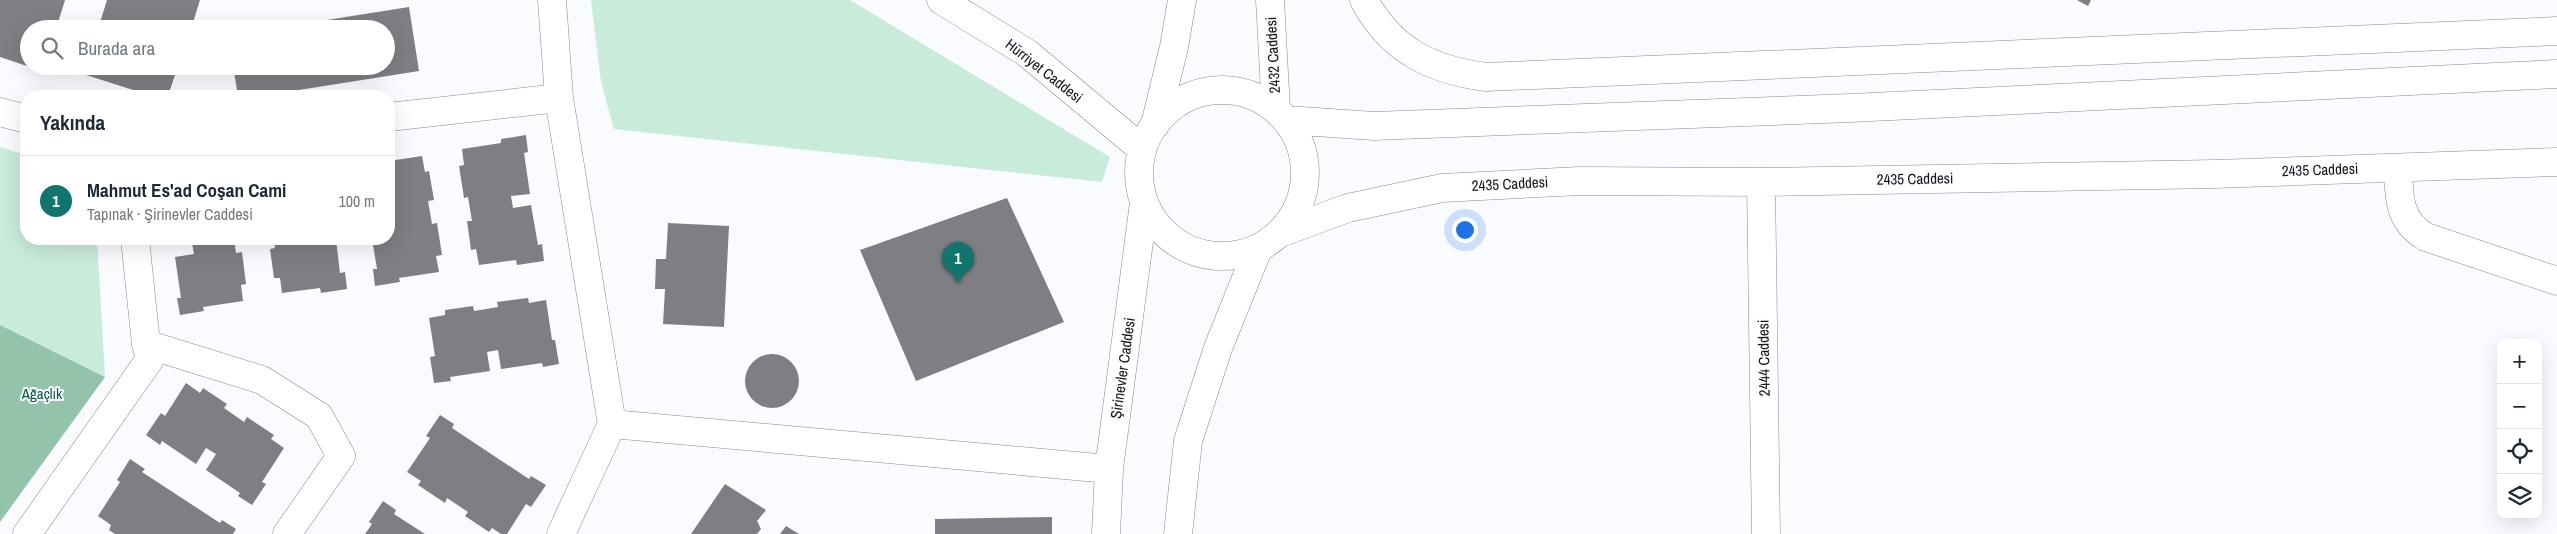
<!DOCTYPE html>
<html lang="tr">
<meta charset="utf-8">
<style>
body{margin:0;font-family:"Archivo Narrow",sans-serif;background:#f2f2f3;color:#1f2937}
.controls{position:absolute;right:15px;bottom:15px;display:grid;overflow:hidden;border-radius:10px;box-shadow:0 5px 20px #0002}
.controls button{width:45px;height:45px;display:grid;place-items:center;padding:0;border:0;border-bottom:1px solid #e0e1e3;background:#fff;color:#1f2937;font:25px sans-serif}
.you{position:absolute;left:1464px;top:229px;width:18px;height:18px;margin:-12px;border:4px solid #fff;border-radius:50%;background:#1a73e8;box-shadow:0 0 0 8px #1a73e833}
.badge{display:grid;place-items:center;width:32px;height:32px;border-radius:50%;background:#0f766e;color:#fff;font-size:16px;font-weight:700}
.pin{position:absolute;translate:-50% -41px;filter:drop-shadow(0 1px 2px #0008)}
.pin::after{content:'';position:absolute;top:26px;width:18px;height:15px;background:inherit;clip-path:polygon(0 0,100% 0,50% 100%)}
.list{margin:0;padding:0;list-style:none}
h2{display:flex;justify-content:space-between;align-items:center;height:65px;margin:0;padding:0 20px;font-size:21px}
h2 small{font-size:16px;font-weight:400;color:#747a83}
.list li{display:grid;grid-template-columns:32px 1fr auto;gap:15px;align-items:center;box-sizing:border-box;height:90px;padding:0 20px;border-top:1px solid #e0e1e3}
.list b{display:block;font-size:19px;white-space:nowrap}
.list p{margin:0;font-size:16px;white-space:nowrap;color:#747a83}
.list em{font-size:16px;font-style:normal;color:#747a83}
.icon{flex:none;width:28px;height:28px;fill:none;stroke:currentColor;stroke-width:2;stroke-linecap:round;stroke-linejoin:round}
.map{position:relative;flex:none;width:2557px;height:534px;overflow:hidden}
.search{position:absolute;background:#fff;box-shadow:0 5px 20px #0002;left:20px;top:20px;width:375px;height:55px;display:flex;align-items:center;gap:12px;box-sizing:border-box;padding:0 18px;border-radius:28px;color:#747a83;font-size:19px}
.panel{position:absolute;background:#fff;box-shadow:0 5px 20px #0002;left:20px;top:90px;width:375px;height:155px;border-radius:20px}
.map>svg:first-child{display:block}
.green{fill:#c9ecda}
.forest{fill:#93c3ab}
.building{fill:#7e7f83}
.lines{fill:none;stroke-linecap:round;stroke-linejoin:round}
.minor-casing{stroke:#88898d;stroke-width:29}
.major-casing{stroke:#88898d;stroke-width:29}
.minor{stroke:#fff;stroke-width:28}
.major{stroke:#fff;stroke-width:28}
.labels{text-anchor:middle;stroke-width:4;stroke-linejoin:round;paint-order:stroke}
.street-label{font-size:15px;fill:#161718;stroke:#fafbff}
.park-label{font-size:15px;fill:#045d40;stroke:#fafbff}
</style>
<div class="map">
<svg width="2557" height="534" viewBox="0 0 2557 534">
<rect width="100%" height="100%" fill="#fafbff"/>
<path class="green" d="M591,0H850L1110,157L1102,182L614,129L601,82Z
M0,147L26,155V239H97L105,377L0,325Z"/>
<path class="forest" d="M0,325L105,377L0,522Z"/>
<path class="building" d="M0,0H65L56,29H29V66H43L42,71L0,57Z
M107,0H200L191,29H98Z
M2077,0H2091L2088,6Z
M409,7L419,71L261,96H238L233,66H386V29L276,28Z
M86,66H178L168,96H152L83,74Z
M526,135L528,152L524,153L530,194L511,196L513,208L531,205L538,245L542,244L544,261L517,265L516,260L479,265L476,249L471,250L467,221H472L468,197L464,198L459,166L464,165L462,149L501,143V139Z
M422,156L425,172L429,171L434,200L428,201L432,224L437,223L442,255L436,256L439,272L399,278L400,282L375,286L373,269H377L372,239H389V161Z
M1007,198L1064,322L916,381L860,250Z
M668,223L729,226L724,327L663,324L665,289H655L656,259H666Z
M172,239H234L236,253L242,252L246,284L241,285L243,301L203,307L204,311L180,315L177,298H181L175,257L194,254L192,243L173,245Z
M274,239H336L340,273L345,272L347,289L321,293L320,288L282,293L280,278H274L270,249L275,248Z
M528,298L529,303L546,300L552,340H555L559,364L543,367L542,363L501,369L498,350L487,352L490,371L450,377L451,381L434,383L430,357L435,356L429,318L445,315V310L473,306L474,311L498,307L497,302Z
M745 381a27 27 0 1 1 54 0a27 27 0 1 1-54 0Z
M186,383L200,393L203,388L227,404L224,408L244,422L247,417L274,435L271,439L284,448L262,482L266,484L252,505L238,496L240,493L206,470L216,454L206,448L196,464L162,441L160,445L146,435L161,413L165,416Z
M440,415L454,424L452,428L529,479L531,476L546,485L531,507L526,504L507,534H501L492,528L489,532L465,516L468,512L447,498L445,503L418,485L421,481L407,472L430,438L426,436Z
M130,459L145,469L142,472L220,523L222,520L236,529L233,534H115L109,530L111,525L98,516L120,482L117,480Z
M725,484L766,510L757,521L761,529L757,534H691Z
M383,501L396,510L394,514L425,534H365L372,524L369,522Z
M1052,517V534H935V519Z
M786,526L799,534H780Z"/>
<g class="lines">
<defs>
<path id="minor" d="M552,0L559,98L612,424L561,534
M1270,0L1276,110
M1364,0C1391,50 1431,70 1486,77L2557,31
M1139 173a83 83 0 1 1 166 0a83 83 0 1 1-166 0Z
M0,112L26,119
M389,117L559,98
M1287,120L1374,126L1850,108L2557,74
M1155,125L1174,47L1182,0
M2398,168C2399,196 2398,221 2426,237L2557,281
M1761,182L1766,534
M1280,233L1348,208L1442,188L1580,181L1761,182L2215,174L2557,162
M146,344L262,380L319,416L341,456L287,534
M612,424L1109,469
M27,534L150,359L146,344L135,239
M1106,534L1109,469L1144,203
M1178,534L1188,441L1218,348L1258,249"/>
<path id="major" d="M941,0L1027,53L1142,149"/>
</defs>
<use href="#minor" class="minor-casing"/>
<use href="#major" class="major-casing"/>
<use href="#minor" class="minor"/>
<use href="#major" class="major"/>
</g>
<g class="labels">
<g class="street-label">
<text transform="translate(1273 55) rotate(-93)" y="5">2432 Caddesi</text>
<text transform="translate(1044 71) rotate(38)" y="5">Hürriyet Caddesi</text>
<text transform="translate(2320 170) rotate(-2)" y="5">2435 Caddesi</text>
<text transform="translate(1915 179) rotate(-1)" y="5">2435 Caddesi</text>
<text transform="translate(1510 184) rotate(-3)" y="5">2435 Caddesi</text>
<text transform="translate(1764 358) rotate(-91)" y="5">2444 Caddesi</text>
<text transform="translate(1123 368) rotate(-82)" y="5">Şirinevler Caddesi</text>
</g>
<g class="park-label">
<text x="42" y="399">Ağaçlık</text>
</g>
</g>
</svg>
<div class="controls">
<button>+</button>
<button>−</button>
<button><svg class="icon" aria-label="locate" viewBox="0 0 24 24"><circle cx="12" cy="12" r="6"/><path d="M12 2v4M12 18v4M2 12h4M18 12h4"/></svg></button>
<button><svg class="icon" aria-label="layers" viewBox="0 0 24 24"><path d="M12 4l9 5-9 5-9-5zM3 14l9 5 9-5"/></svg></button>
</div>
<div class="you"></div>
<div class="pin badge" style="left:958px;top:283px">1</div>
<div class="search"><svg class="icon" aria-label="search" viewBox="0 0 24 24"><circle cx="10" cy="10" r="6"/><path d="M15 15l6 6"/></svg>Burada ara</div>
<section class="panel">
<h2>Yakında<small></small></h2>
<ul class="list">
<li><span class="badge">1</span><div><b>Mahmut Es'ad Coşan Cami</b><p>Tapınak · Şirinevler Caddesi</p></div><em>100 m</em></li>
</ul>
</section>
</div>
